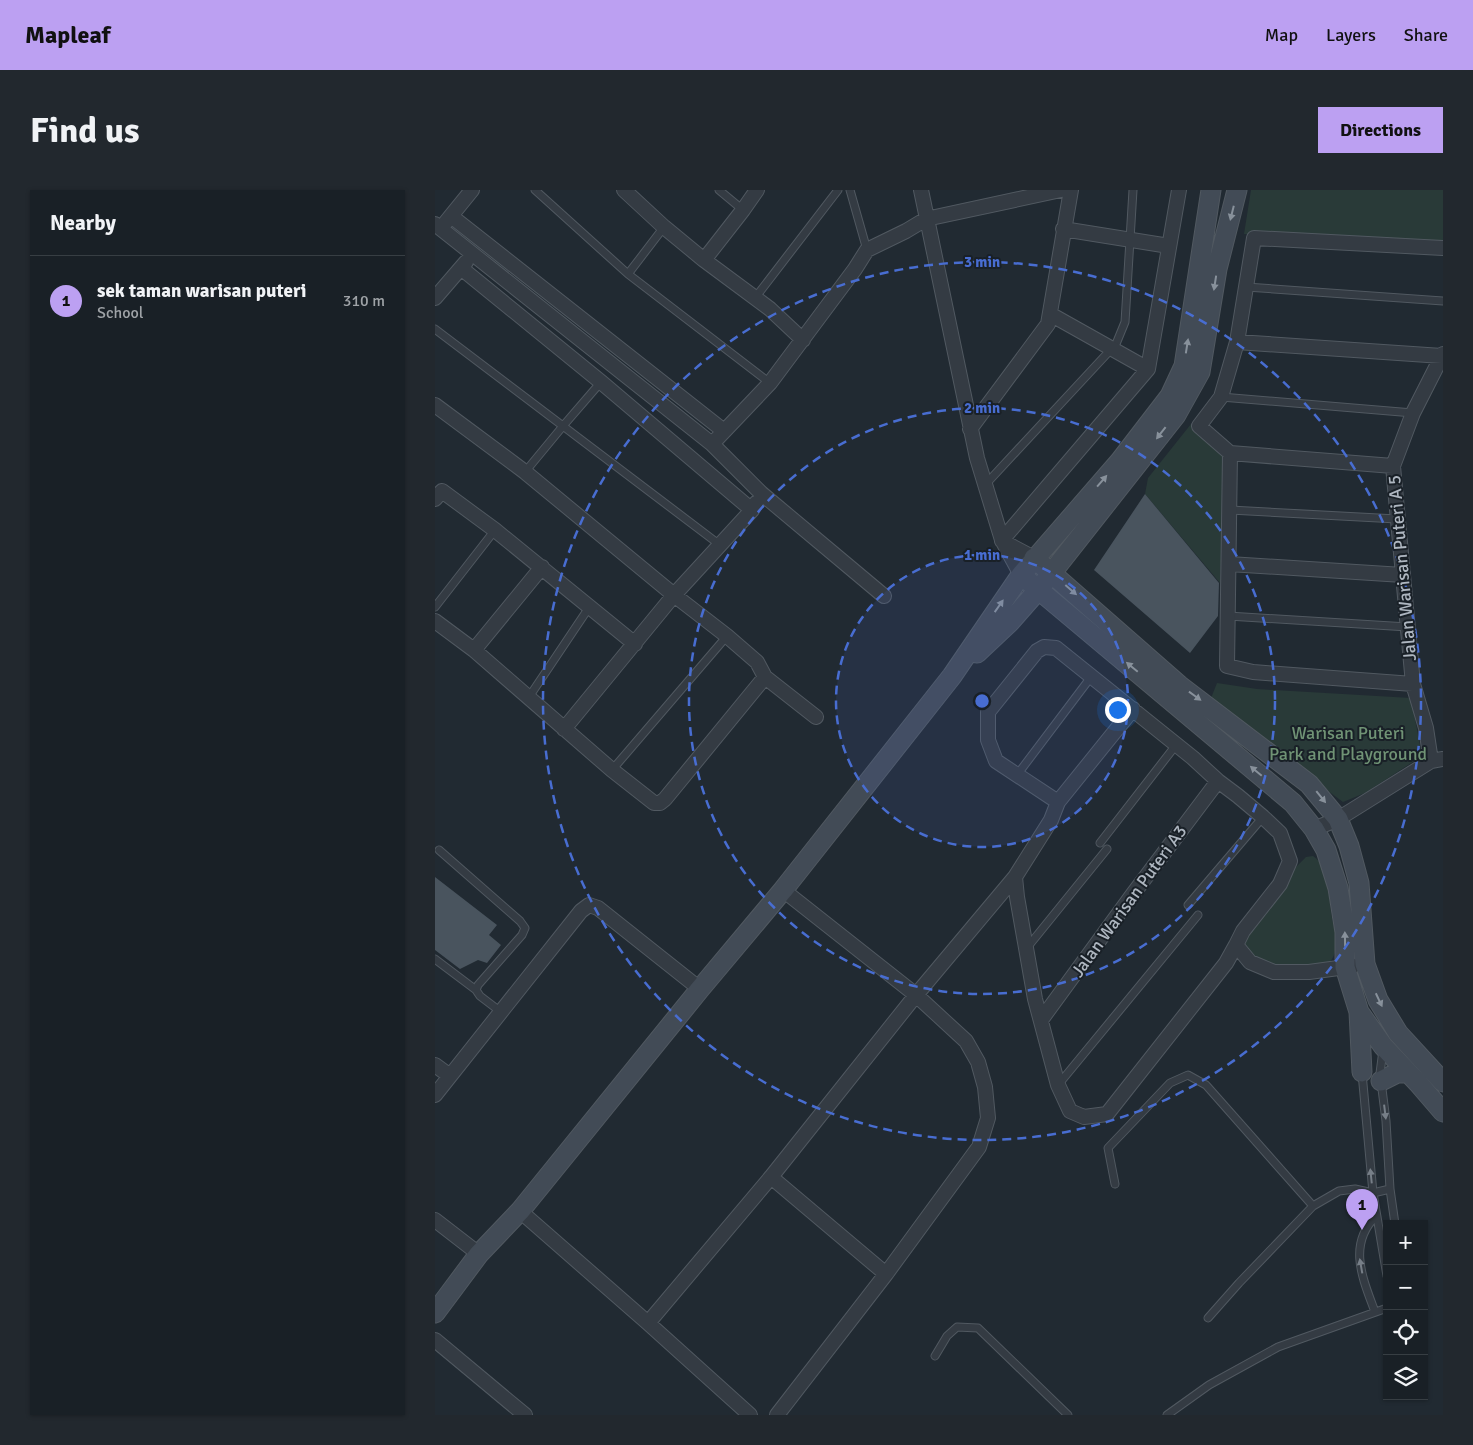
<!DOCTYPE html>
<meta charset="utf-8">
<style>
body{margin:0;font-family:Signika,sans-serif;background:#22282e;color:#f1f3f6}
.controls{position:absolute;right:15px;bottom:15px;display:grid;overflow:hidden;border-radius:0px;box-shadow:0 1px 4px #0004}
.controls button{width:45px;height:45px;display:grid;place-items:center;padding:0;border:0;border-bottom:1px solid #373e43;background:#192026;color:#f1f3f6;font:25px sans-serif}
.you{position:absolute;left:682px;top:519px;width:18px;height:18px;margin:-12px;border:4px solid #fff;border-radius:50%;background:#1a73e8;box-shadow:0 0 0 8px #1a73e833}
.badge{display:grid;place-items:center;width:32px;height:32px;border-radius:50%;background:#bca0f2;color:#111;font-size:16px;font-weight:700}
.pin{position:absolute;translate:-50% -41px;filter:drop-shadow(0 1px 2px #0008)}
.pin::after{content:'';position:absolute;top:26px;width:18px;height:15px;background:inherit;clip-path:polygon(0 0,100% 0,50% 100%)}
.list{margin:0;padding:0;list-style:none}
h2{display:flex;justify-content:space-between;align-items:center;height:65px;margin:0;padding:0 20px;font-size:21px}
h2 small{font-size:16px;font-weight:400;color:#9fa3a7}
.list li{display:grid;grid-template-columns:32px 1fr auto;gap:15px;align-items:center;box-sizing:border-box;height:90px;padding:0 20px;border-top:1px solid #373e43}
.list b{display:block;font-size:19px;white-space:nowrap}
.list p{margin:0;font-size:16px;white-space:nowrap;color:#9fa3a7}
.list em{font-size:16px;font-style:normal;color:#9fa3a7}
.icon{flex:none;width:28px;height:28px;fill:none;stroke:currentColor;stroke-width:2;stroke-linecap:round;stroke-linejoin:round}
.map{position:relative;flex:none;width:1008px;height:1225px;overflow:hidden;border-radius:0px}
header{display:flex;align-items:center;gap:30px;box-sizing:border-box;height:70px;padding:0 25px;background:#bca0f2;color:#111}
header strong{font-size:24px}
nav{display:flex;gap:28px;margin-inline-start:auto;font-size:18px}
.intro{display:flex;align-items:center;justify-content:space-between;box-sizing:border-box;height:120px;padding:0 30px}
h1{margin:0;font-size:35px}
.button{padding:12px 22px;border-radius:0px;background:#bca0f2;color:#111;font-size:18px;font-weight:700}
main{display:flex;gap:30px;padding:0 30px}
aside{flex:1;background:#192026;border-radius:0px;box-shadow:0 1px 4px #0004}
.map>svg:first-child{display:block}
.green{fill:#293a38}
.building{fill:#49545e}
.lines{fill:none;stroke-linecap:round;stroke-linejoin:round}
.lane-casing{stroke:#515961;stroke-width:9}
.street-casing{stroke:#515961;stroke-width:16}
.secondary-casing{stroke:#515961;stroke-width:21}
.lane{stroke:#343b43;stroke-width:7}
.street{stroke:#343b43;stroke-width:14}
.secondary{stroke:#424b56;stroke-width:19}
.oneway{fill:#88919b}
.oneway2{fill:#777f88}
.ring{fill:none;stroke:#486dd1;stroke-width:2.5;stroke-dasharray:9 6}
.labels{text-anchor:middle;stroke-width:4;stroke-linejoin:round;paint-order:stroke}
.street-label{font-size:18px;fill:#aeb6c0;stroke:#192027}
.park-label{font-size:18px;fill:#709375;stroke:#192027}
.centre{fill:#486dd1;stroke:#192027;stroke-width:2.5}
.ring-label{font-size:15px;text-anchor:middle;font-weight:bold;fill:#486dd1;stroke:#192027;stroke-width:4;stroke-linejoin:round;paint-order:stroke}
</style>
<header>
<strong>Mapleaf</strong>
<nav><a>Map</a><a>Layers</a><a>Share</a></nav>
</header>
<div class="intro"><h1>Find us</h1><a class="button">Directions</a></div>
<main>
<aside>
<h2>Nearby<small></small></h2>
<ul class="list">
<li><span class="badge">1</span><div><b>sek taman warisan puteri</b><p>School</p></div><em>310 m</em></li>
</ul>
</aside>
<div class="map">
<svg width="1008" height="1225" viewBox="0 0 1008 1225">
<rect width="100%" height="100%" fill="#212a32"/>
<path class="green" d="M816,0H1008V53L809,44Z
M756,234L791,267L785,393L710,304L713,288Z
M782,493L822,499L976,508L987,566L930,603L908,612L774,513Z
M878,666C897,678 893,708 897,728C898,735 902,744 901,751C901,764 898,770 889,779L845,781L820,769L809,752L861,677L871,667Z"/>
<path class="building" d="M710,304L784,393L783,426L755,463L659,380Z
M0,687L62,735L54,745L66,755L52,773L43,770L25,779L0,760Z"/>
<g class="lines">
<defs>
<path id="lane" d="M100,0L193,84L335,193
M284,0L308,20
M415,0L432,60
M193,84L229,37
M811,97L1008,111
M320,108L403,0
M0,139L285,355
M786,207L978,223
M90,282L128,236L166,192
M550,295L681,154L690,132L698,0
M795,320L962,329
M0,417L60,340
M793,426L973,437
M94,507L155,416
M177,580L292,446
M582,585L656,487
M665,653L741,555
M4,660L85,731L90,738L87,745L43,795L41,800L45,806L66,822
M753,715L828,627
M591,759L672,659
M0,769L41,800
M948,860L945,883L951,931L955,999L960,1034
M927,883L938,1003L952,1086
M623,895L763,725
M680,994L673,958L735,893L753,885L771,895L878,1016
M940,1122C928,1089 912,1055 941,1026
M773,1128L804,1093L878,1016L904,1001L920,999L938,1003L955,999
M500,1166L512,1146L522,1137L543,1138L633,1225
M732,1225L774,1195L843,1157L952,1118"/>
<path id="street" d="M189,0L229,37L269,70L335,119L368,150
M486,0L542,268L567,350L586,385
M16,26L289,241
M11,32L37,0
M0,34L277,254L326,303L449,406
M628,39L734,56
M269,70L308,20L322,0
M26,78L166,192L317,320
M0,108L31,72
M615,124L713,179
M802,152L1007,166
M0,215L90,282L239,405L292,446L322,472L330,487L381,527
M535,239L613,134L636,0
M277,254L335,193L420,79L432,60L471,41L491,29L626,0
M795,263L958,276
M0,309L7,301L60,340L200,454
M567,350L713,179L744,0
M567,351L599,368
M794,374L968,385
M0,431L39,460L177,580L219,613H225L230,609L330,487
M39,460L107,377
M978,494L818,482L792,476L795,263L764,236L786,207L802,152L819,48L1008,58
M129,539L239,405L317,320L321,313
M996,571L991,538L978,494L958,276L978,223L1008,164
M879,639L903,629L996,571L1008,569
M580,687L582,707L600,809L623,895L635,921L649,927L672,924L791,773L801,755L808,741L845,694L855,671L845,643L828,627L803,606L783,591L758,568L621,458L609,457L602,461L553,522V550L561,571L623,612
M801,755L815,772L839,782H874L918,776
M606,830L698,704L783,591
M0,875L15,886
M0,905L146,721L154,715L163,718L265,799
M336,987L451,1084
M85,1021L213,1133L315,1225
M0,1030L44,1064
M213,1133L336,987L481,805L580,687L616,630L623,612L698,519
M0,1150L90,1225
M342,1225L451,1084L544,957L553,928L550,897L543,872L531,851L481,805L348,700"/>
<path id="secondary" d="M599,368L744,495L874,594L903,629L914,656L924,693L930,774L943,810L963,843L1008,892
M586,385L858,613L879,639L891,660L903,698L910,742V777L924,822L948,856L983,893L1008,922
M542,463L575,432L604,399L741,225L765,182L782,79L802,0
M924,822L927,882
M946,891L962,883H973
M0,1123L44,1064L85,1021L265,799L348,700L517,486L586,385L685,271L735,206L749,176L776,0"/>
</defs>
<use href="#lane" class="lane-casing"/>
<use href="#street" class="street-casing"/>
<use href="#secondary" class="secondary-casing"/>
<use href="#lane" class="lane"/>
<use href="#street" class="street"/>
<use href="#secondary" class="secondary"/>
</g>
<defs><path id="oneway-solid" d="M-6-.8H1V-3.2L6.5 0L1 3.2V.8H-6Z" transform="scale(1.25)"/></defs>
<g class="oneway">
<use href="#oneway-solid" transform="translate(797 23) rotate(104)"/>
<use href="#oneway-solid" transform="translate(780 93) rotate(99)"/>
<use href="#oneway-solid" transform="translate(752 156) rotate(-81)"/>
<use href="#oneway-solid" transform="translate(726 243) rotate(128)"/>
<use href="#oneway-solid" transform="translate(667 291) rotate(-49)"/>
<use href="#oneway-solid" transform="translate(636 400) rotate(41)"/>
<use href="#oneway-solid" transform="translate(564 416) rotate(-55)"/>
<use href="#oneway-solid" transform="translate(697 477) rotate(-140)"/>
<use href="#oneway-solid" transform="translate(760 506) rotate(36)"/>
<use href="#oneway-solid" transform="translate(821 581) rotate(-140)"/>
<use href="#oneway-solid" transform="translate(886 607) rotate(51)"/>
<use href="#oneway-solid" transform="translate(910 749) rotate(-91)"/>
<use href="#oneway-solid" transform="translate(944 810) rotate(65)"/>
</g>
<g class="oneway2">
<use href="#oneway-solid" transform="translate(950 922) rotate(83)"/>
<use href="#oneway-solid" transform="translate(936 986) rotate(-96)"/>
<use href="#oneway-solid" transform="translate(926 1076) rotate(-100)"/>
</g>
<circle cx="547" cy="511" r="146" fill="#486dd1" fill-opacity=".12"/>
<g class="ring">
<circle cx="547" cy="511" r="146"/>
<circle cx="547" cy="511" r="293"/>
<circle cx="547" cy="511" r="439"/>
</g>
<g class="labels">
<g class="street-label">
<text transform="translate(967 378) rotate(-95)" y="6">Jalan Warisan Puteri A 5</text>
<text transform="translate(694 711) rotate(-54)" y="6">Jalan Warisan Puteri A3</text>
</g>
<g class="park-label">
<text x="913" y="549">Warisan Puteri<tspan x="913" dy="21">Park and Playground</tspan></text>
</g>
</g>
<circle cx="547" cy="511" r="8" class="centre"/>
<g class="ring-label">
<text x="547" y="77">3 min</text>
<text x="547" y="223">2 min</text>
<text x="547" y="370">1 min</text>
</g>
</svg>
<div class="controls">
<button>+</button>
<button>−</button>
<button><svg class="icon" aria-label="locate" viewBox="0 0 24 24"><circle cx="12" cy="12" r="6"/><path d="M12 2v4M12 18v4M2 12h4M18 12h4"/></svg></button>
<button><svg class="icon" aria-label="layers" viewBox="0 0 24 24"><path d="M12 4l9 5-9 5-9-5zM3 14l9 5 9-5"/></svg></button>
</div>
<div class="you"></div>
<div class="pin badge" style="left:927px;top:1040px">1</div>
</div>
</main>
